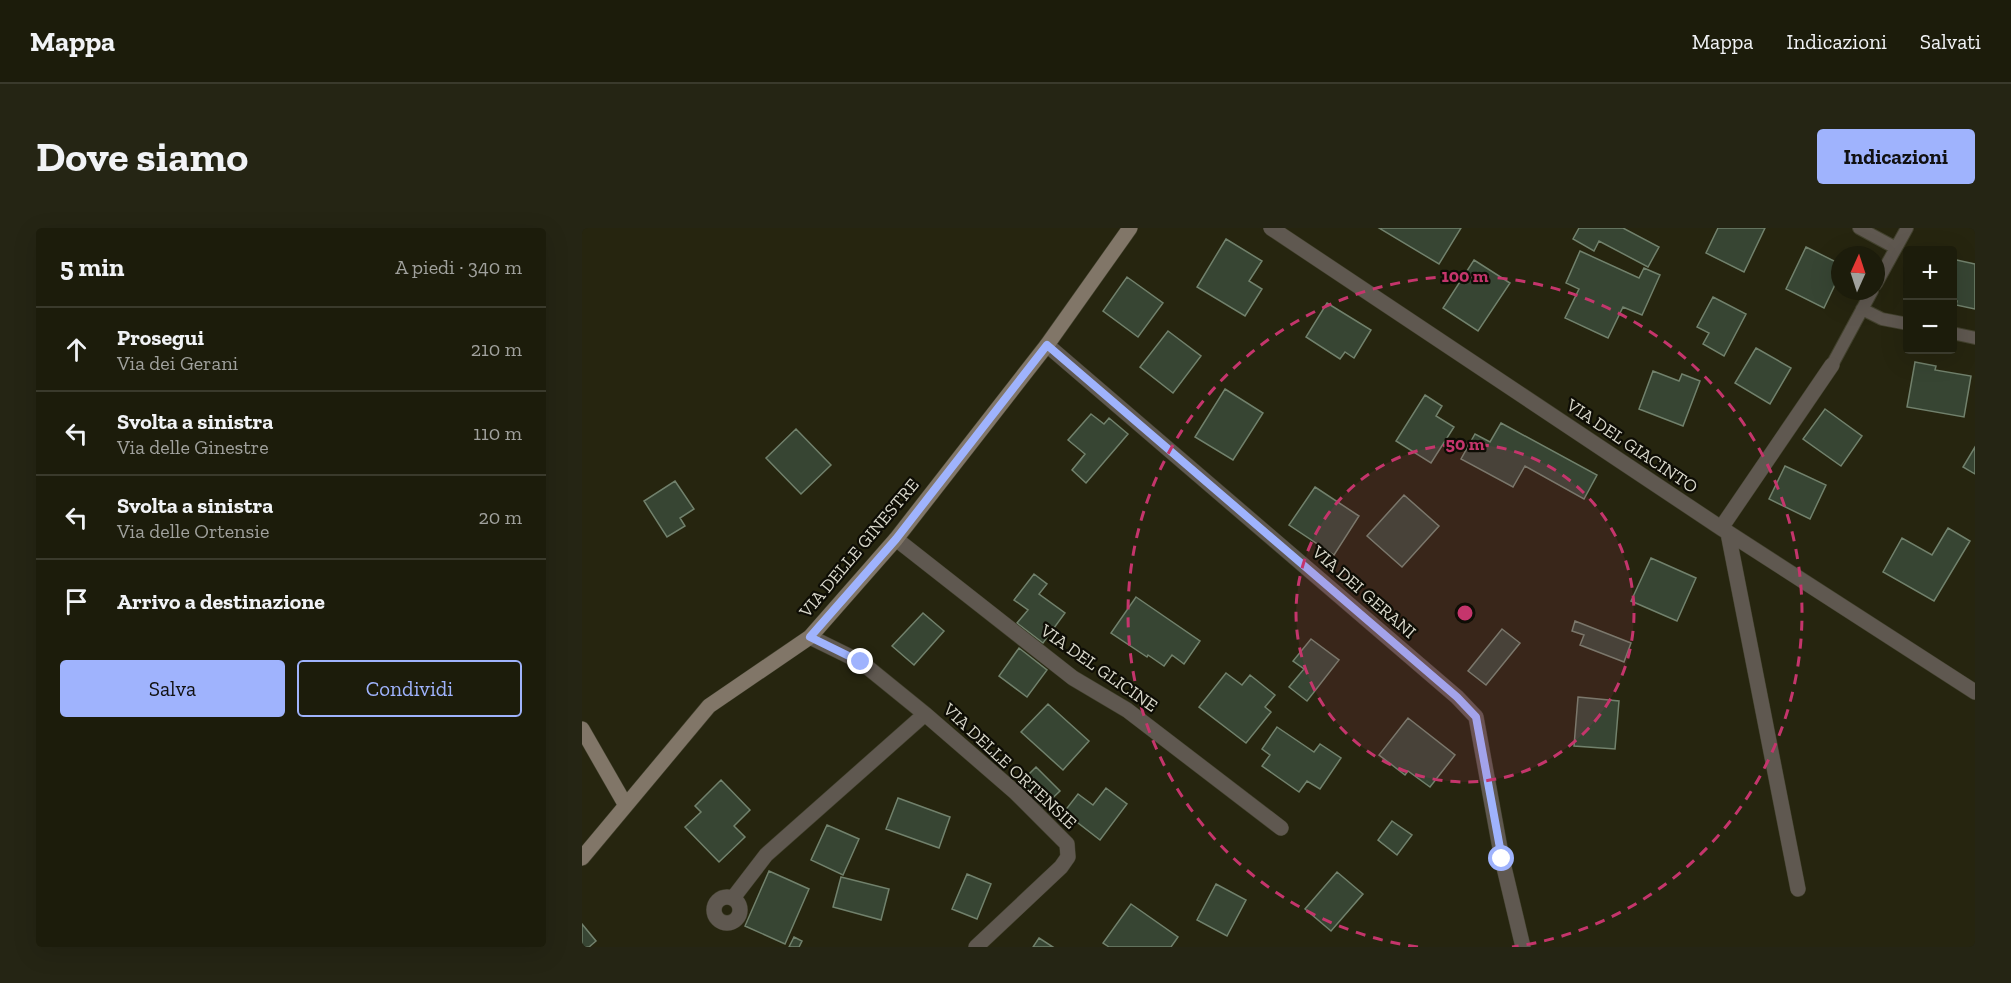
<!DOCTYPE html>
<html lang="it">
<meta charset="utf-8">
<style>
body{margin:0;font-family:"Zilla Slab",serif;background:#252514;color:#f1f3f6}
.controls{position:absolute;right:18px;top:18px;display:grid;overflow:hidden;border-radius:6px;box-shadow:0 6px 24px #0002}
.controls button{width:54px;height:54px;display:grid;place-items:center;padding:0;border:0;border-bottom:2px solid #3a3a2c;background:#1c1c0b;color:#f1f3f6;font:30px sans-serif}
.compass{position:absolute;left:1249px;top:18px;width:54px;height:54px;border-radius:50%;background:#1c1c0b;box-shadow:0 6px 24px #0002;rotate:3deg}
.stop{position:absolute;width:18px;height:18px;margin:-14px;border:4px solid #9fb3fd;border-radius:50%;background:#fff}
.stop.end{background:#9fb3fd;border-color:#fff;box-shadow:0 2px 6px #0008}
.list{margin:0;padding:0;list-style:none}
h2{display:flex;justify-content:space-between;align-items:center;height:78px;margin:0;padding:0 24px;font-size:26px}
h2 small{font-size:20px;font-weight:400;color:#a0a19d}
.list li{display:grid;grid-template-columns:39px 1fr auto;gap:18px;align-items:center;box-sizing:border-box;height:84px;padding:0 24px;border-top:2px solid #3a3a2c}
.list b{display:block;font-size:22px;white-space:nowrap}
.list p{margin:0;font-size:20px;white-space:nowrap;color:#a0a19d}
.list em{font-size:20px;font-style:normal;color:#a0a19d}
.actions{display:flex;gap:12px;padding:18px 24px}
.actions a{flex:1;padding:14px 0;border:2px solid #9fb3fd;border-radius:6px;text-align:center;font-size:21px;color:#9fb3fd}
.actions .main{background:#9fb3fd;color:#111}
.icon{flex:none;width:33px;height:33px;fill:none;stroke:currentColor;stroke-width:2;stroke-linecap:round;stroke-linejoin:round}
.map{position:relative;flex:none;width:1393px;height:719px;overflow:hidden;border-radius:6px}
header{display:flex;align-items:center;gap:36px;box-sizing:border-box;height:84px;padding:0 30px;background:#1c1c0b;border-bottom:2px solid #3a3a2c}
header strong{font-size:28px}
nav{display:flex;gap:33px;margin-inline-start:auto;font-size:21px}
.intro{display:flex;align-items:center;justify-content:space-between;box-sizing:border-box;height:144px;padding:0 36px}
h1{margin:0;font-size:42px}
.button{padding:15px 27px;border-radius:6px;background:#9fb3fd;color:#111;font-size:21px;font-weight:700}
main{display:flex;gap:36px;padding:0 36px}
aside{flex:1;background:#1c1c0b;border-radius:6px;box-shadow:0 6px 24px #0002}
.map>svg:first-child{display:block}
.building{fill:#374533;stroke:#71816c;stroke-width:1.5}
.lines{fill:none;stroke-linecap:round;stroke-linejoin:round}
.lane-casing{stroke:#42412d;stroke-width:14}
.street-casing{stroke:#42412d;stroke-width:16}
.secondary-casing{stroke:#42412d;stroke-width:16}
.lane{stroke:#5f5850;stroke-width:12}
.street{stroke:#5f5850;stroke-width:15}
.secondary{stroke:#817668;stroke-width:15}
.route{stroke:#9fb3fd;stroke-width:8}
.ring{fill:none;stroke:#c5356c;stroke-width:3;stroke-dasharray:10 8}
.labels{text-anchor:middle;stroke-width:4.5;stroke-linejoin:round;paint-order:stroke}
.street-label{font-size:18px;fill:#d8d7ca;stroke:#0e0d05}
.centre{fill:#c5356c;stroke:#0e0d05;stroke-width:3}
.ring-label{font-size:18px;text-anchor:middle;font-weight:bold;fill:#c5356c;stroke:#0e0d05;stroke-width:4.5;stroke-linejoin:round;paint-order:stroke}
</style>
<header>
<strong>Mappa</strong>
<nav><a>Mappa</a><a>Indicazioni</a><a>Salvati</a></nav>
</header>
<div class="intro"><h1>Dove siamo</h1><a class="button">Indicazioni</a></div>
<main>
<aside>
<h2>5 min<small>A piedi · 340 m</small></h2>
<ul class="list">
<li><svg class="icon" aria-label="ahead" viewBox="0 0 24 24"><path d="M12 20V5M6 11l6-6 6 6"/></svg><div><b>Prosegui</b><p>Via dei Gerani</p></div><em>210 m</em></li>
<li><svg class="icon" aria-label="left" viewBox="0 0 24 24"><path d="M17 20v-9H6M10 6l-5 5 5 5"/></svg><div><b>Svolta a sinistra</b><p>Via delle Ginestre</p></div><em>110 m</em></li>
<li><svg class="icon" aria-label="left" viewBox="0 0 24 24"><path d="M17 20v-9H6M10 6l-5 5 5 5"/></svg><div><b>Svolta a sinistra</b><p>Via delle Ortensie</p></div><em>20 m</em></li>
<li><svg class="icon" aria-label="arrive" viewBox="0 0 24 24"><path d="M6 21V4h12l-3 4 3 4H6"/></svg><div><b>Arrivo a destinazione</b></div></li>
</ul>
<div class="actions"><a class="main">Salva</a><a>Condividi</a></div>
</aside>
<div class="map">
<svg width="1393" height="719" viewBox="0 0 1393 719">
<rect width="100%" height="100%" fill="#26250f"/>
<path class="building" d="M797,0H879L857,36Z
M997,0H1041L1077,19L1066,39L1017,13L1012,23L991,11Z
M1136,0H1183L1162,44L1124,25Z
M644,11L680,33L667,53L680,61L663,88L615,59Z
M1224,19L1258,36V46L1242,80L1204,61Z
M998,23L1057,50L1062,40L1078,47L1060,87L1041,79L1026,110L983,90L997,61L984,55Z
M1370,31L1393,36V81L1374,77L1375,73L1370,72Z
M892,32L928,55L896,103L861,80Z
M545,49L581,75L556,109L521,83Z
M1131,69L1164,86L1142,128L1121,116L1127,105L1115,99Z
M745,75L789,102L772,130L763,124L758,131L724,109Z
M586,103L619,128L591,165L558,139Z
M1174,120L1209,140L1188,176L1153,155Z
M1333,134L1354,138L1353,142L1389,148L1382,189L1325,179Z
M1071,143L1097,153L1100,146L1118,153L1101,198L1057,181Z
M643,161L681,185L651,232L613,209Z
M843,167L860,178L854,188L872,199L849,235L814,213Z
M1243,181L1280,208L1259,238L1221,211Z
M509,186L522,196L527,190L546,206L504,255L490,242L503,226L486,212Z
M919,195L1015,247L1002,271L943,238L931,259L879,231L893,206L908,214Z
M214,201L249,237L219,266L184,230Z
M1393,219V246L1381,239Z
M1203,238L1244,257L1228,291L1187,271Z
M93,253L112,281L98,290L103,298L85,309L62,273Z
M733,259L777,288L752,327L707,297Z
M822,267L857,298L820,339L785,308Z
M1366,300L1388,313L1352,373L1301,344L1320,310L1350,327Z
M1069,330L1114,350L1095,393L1049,373Z
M452,346L465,356L457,366L483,385L461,415L435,395L446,382L432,372Z
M554,369L618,413L602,436L590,427L582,438L566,427L565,429L529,405Z
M341,385L362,403L332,437L310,418Z
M993,393L1049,415L1042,434L998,417L1002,407L990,403Z
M920,401L938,415L904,457L886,443Z
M729,411L757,432L725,473L707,459L722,441L711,433Z
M437,420L465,442L445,469L417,448Z
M644,445L660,457L668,447L693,467L683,479L689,484L664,515L617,479Z
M996,469L1037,473L1033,521L992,518Z
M466,476L507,513L481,542L439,504Z
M826,490L873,527L848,559L826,543L823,547L797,527Z
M695,499L732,524L738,516L759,530L738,561L725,553L717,564L680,538L688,527L680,521Z
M454,539L478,563L461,579L438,555Z
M139,552L168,582L152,598L163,609L137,634L103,599L119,584L113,578Z
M524,560L545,576L518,612L482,584L496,566L511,577Z
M316,570L368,589L357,620L304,601Z
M810,593L830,607L815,627L796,612Z
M245,597L277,611L261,647L229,632Z
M187,643L227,661L203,716L163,698Z
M755,644L781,666L749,703L723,681Z
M385,646L409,656L395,691L370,681Z
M259,649L307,661L299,692L251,679Z
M634,656L664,672L645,708L615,692Z
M549,676L596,709L589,719H527L521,715Z
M0,696L14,713L7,719H0Z
M212,709L220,713L217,719H207Z
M457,710L471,719H451Z"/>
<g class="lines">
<defs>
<path id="lane" d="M1277,0L1314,20
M1294,56L1325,0
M1280,81L1300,91L1326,96
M1370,105L1393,110
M1250,137L1290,63"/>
<path id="street" d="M689,0L1139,300L1393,464
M465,117L875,469L894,489L920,631L941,719
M1139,300L1250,137
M1146,305L1216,661
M314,311L491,450L545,482L699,600
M228,409L279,434L343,486L433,564L485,616L486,629L479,639L394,719
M132 682a13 13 0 1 1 26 0a13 13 0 1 1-26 0Z
M151,670L184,627L343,486"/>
<path id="secondary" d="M0,501L43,576
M0,630L127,478L228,409L314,311L465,117L548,0"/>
</defs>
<use href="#lane" class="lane-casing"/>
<use href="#street" class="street-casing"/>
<use href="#secondary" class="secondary-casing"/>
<use href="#lane" class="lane"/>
<use href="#street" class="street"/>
<use href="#secondary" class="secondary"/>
</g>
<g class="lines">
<path class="route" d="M279,434L228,409L314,311L465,117L875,469L894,489L920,631"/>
</g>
<circle cx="883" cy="385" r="169" fill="#c5356c" fill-opacity=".12"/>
<g class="ring">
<circle cx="883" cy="385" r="169"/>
<path d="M836 719A337 337 0 1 1 930 719"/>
</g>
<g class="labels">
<g class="street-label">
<text transform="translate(1050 218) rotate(34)" y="6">VIA DEL GIACINTO</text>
<text transform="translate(277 320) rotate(-50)" y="6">VIA DELLE GINESTRE</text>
<text transform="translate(782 364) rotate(41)" y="6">VIA DEI GERANI</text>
<text transform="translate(517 440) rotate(35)" y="6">VIA DEL GLICINE</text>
<text transform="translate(428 538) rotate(43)" y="6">VIA DELLE ORTENSIE</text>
</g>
</g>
<circle cx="883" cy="385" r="9" class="centre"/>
<g class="ring-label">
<text x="883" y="54">100 m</text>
<text x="883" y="222">50 m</text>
</g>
</svg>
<div class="controls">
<button>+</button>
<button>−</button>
</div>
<svg class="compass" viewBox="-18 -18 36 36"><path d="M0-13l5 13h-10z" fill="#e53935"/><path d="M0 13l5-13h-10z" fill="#a0a19d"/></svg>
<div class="stop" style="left:920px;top:631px"></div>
<div class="stop end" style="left:279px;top:434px"></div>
</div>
</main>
